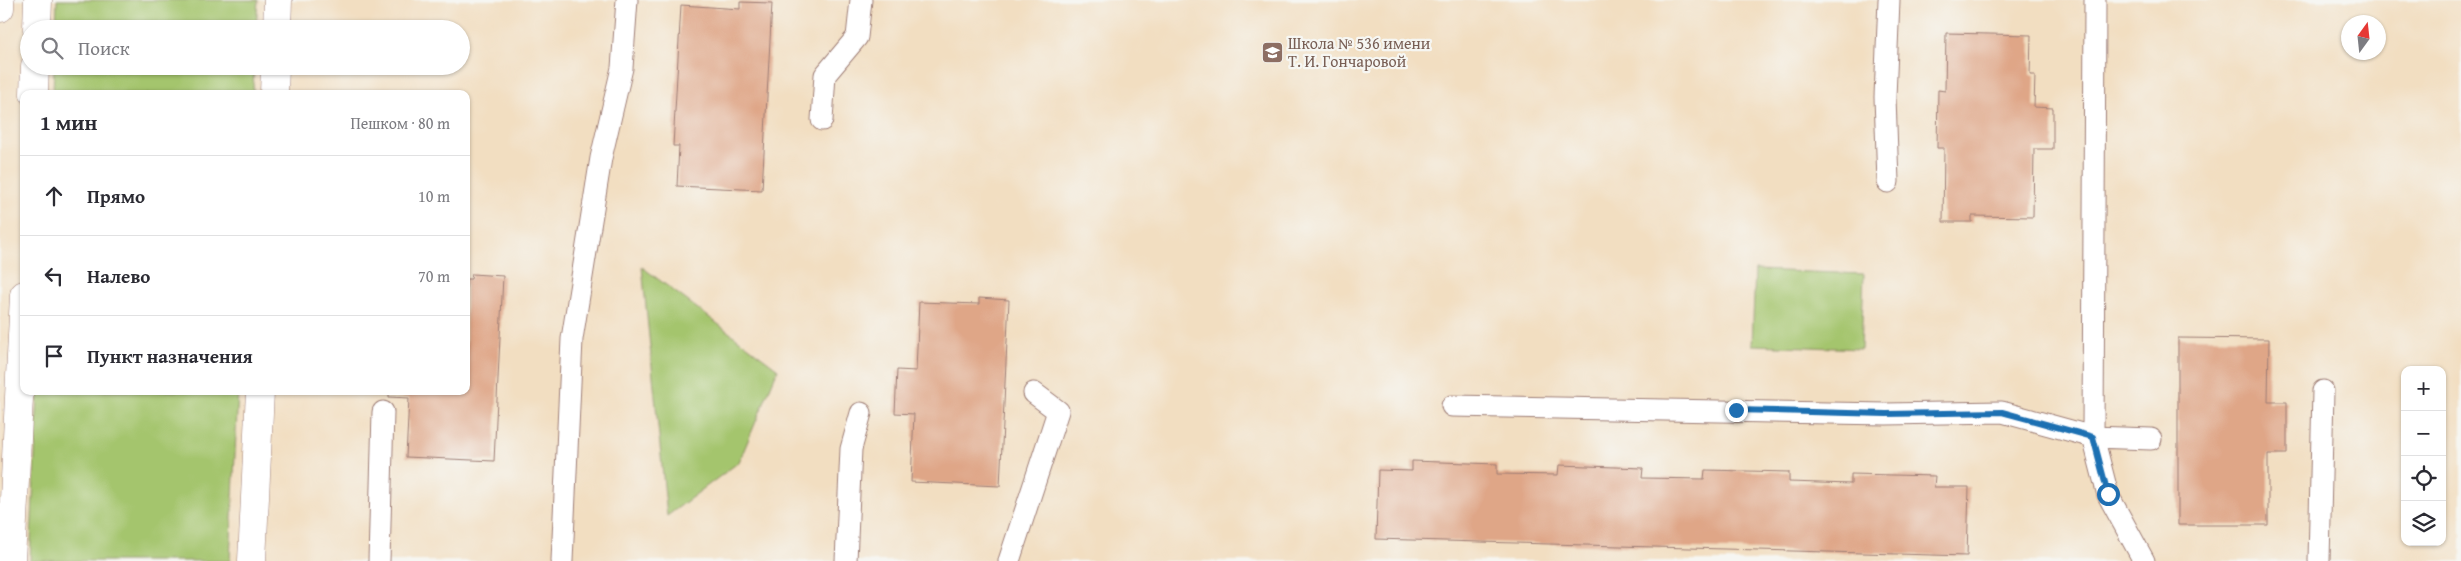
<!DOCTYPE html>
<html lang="ru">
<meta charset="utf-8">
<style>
body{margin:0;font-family:"Gentium Book Plus",serif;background:#f2f2f3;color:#2b2b33}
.controls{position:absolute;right:15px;bottom:15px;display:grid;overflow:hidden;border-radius:10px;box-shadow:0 1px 4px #0004}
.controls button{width:45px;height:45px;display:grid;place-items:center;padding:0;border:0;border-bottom:1px solid #e1e1e2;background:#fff;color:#2b2b33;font:25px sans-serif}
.compass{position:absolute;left:2341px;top:15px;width:45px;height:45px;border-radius:50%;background:#fff;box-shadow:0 1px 4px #0004;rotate:15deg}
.stop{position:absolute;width:15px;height:15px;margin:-11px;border:4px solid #1f6fb2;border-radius:50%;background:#fff}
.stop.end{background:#1f6fb2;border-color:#fff;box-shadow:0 1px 5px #0008}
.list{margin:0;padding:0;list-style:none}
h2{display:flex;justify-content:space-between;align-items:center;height:65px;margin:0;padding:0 20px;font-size:21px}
h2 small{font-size:16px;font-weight:400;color:#7c7c81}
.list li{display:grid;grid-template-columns:32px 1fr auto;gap:15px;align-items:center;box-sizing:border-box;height:80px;padding:0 20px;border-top:1px solid #e1e1e2}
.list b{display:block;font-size:19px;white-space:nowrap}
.list em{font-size:16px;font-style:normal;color:#7c7c81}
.icon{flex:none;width:28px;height:28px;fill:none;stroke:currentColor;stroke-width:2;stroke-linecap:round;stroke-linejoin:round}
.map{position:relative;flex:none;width:2461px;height:561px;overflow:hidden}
.search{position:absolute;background:#fff;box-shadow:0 1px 4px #0004;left:20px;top:20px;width:450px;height:55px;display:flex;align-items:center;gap:12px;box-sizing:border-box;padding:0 18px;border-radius:28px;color:#7c7c81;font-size:19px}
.panel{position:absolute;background:#fff;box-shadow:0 1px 4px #0004;left:20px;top:90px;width:450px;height:305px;border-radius:10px}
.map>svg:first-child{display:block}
.green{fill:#a4c56d;stroke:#77724c}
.building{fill:#dfa687}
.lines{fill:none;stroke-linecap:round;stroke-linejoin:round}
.service-casing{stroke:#9e7e76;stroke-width:23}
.minor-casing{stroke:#9e7e76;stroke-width:29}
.tertiary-casing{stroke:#9e7e76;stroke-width:29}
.service{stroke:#fff;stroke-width:21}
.minor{stroke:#fff;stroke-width:28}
.tertiary{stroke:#fff;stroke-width:28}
.route{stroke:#1f6fb2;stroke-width:6}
.labels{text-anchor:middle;stroke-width:4.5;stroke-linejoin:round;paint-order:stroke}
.education-label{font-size:16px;fill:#785e54;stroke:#f6f6f2;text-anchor:start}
</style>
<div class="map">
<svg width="2461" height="561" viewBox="0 0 2461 561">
<rect width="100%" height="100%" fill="#f6f6f2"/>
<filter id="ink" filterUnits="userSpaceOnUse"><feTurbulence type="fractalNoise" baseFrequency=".02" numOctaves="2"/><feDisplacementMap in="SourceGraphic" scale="10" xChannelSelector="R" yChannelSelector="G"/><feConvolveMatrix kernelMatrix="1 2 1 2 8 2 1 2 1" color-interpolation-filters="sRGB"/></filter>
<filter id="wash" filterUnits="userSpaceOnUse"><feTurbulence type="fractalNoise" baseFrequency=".0096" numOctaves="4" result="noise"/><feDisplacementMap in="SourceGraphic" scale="20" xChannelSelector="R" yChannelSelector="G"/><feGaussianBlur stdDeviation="1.12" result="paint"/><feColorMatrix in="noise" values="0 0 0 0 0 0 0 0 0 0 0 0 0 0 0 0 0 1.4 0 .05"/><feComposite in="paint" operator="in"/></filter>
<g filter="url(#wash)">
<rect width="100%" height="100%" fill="#f2dec1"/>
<path class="green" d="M57,0H258L256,29H56Z
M54,66H254L253,94H53Z
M642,267L778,369L739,462L667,516Z
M1755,270L1864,274L1861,349L1752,345Z
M38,391H238L230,561H30Z"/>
<g id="blocks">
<path class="building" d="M740,2L772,3L762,190L677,186L679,146H673L681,5L740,9Z
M1946,33L2031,35L2030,75H2035L2034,107L2053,108V149H2034L2033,217L1972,216V222H1943L1944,148H1937L1938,90L1945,91Z
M472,274L503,276L494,461L406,457L409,398L389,397V391H466V279H471Z
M979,298L1009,300L1000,486L911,482L914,414L895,413L897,370L916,371L919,302L979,304Z
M2178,338L2269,339L2268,402H2287V454H2268V525H2178Z
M1412,461L1497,464V474L1558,475L1559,465L1643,468L1642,478L1704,479L1705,470L1789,472V482L1851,484V474L1935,476L1934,487H1969L1967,556L1376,539L1378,470L1412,471Z"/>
</g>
</g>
<g filter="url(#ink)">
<use href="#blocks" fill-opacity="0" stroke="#9e7e76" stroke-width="1"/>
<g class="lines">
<defs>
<path id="service" d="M2095,0L2093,437L2108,495L2144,561
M822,120L825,75L857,37L861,0
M1888,182L1885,97L1889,0
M1452,406L1886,414L2002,412L2093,437L2151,439
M379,561L383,412
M562,561L572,339L601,158L622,68L627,0
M846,561L851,449L861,413
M1009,561L1058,411L1034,393
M2319,561L2323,391"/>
<path id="minor" d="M277,29L278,0
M274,94L275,66
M252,561L260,391"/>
<path id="tertiary" d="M0,8V0
M37,29L38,0
M34,94L35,66
M11,561L24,295"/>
</defs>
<use href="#service" class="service-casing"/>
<use href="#minor" class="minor-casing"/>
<use href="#tertiary" class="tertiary-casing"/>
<use href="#service" class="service"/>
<use href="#minor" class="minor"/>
<use href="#tertiary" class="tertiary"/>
</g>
</g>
<g class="lines" filter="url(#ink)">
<path class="route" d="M1736,410L1886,414L2002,412L2093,437L2108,494"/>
</g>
<defs>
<symbol id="school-square" viewBox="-11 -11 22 22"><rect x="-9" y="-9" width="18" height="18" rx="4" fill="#8d6e63" stroke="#f6f6f2"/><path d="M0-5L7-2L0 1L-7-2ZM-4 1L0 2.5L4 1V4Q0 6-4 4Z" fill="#fff"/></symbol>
</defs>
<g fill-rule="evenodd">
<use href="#school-square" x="1260" y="40" width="25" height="25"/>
</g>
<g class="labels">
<g class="education-label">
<text x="1288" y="49">Школа № 536 имени<tspan x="1288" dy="18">Т. И. Гончаровой</tspan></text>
</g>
</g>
</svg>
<div class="controls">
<button>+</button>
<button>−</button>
<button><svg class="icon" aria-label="locate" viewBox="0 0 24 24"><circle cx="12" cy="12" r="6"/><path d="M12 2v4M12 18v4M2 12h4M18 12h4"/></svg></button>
<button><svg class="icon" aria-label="layers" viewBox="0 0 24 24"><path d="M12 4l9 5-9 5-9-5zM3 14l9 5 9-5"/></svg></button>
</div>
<svg class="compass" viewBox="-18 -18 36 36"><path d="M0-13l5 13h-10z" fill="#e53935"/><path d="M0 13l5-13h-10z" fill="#7c7c81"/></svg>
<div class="stop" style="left:2108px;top:494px"></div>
<div class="stop end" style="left:1736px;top:410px"></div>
<div class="search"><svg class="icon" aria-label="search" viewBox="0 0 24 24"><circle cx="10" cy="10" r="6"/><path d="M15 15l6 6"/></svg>Поиск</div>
<section class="panel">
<h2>1 мин<small>Пешком · 80 m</small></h2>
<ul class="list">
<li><svg class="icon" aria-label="ahead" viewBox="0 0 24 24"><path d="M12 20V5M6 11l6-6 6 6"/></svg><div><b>Прямо</b></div><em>10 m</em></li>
<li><svg class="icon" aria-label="left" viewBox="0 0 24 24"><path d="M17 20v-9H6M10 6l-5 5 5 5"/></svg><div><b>Налево</b></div><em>70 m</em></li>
<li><svg class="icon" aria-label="arrive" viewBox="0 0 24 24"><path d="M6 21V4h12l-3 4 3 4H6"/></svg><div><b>Пункт назначения</b></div></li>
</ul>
</section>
</div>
